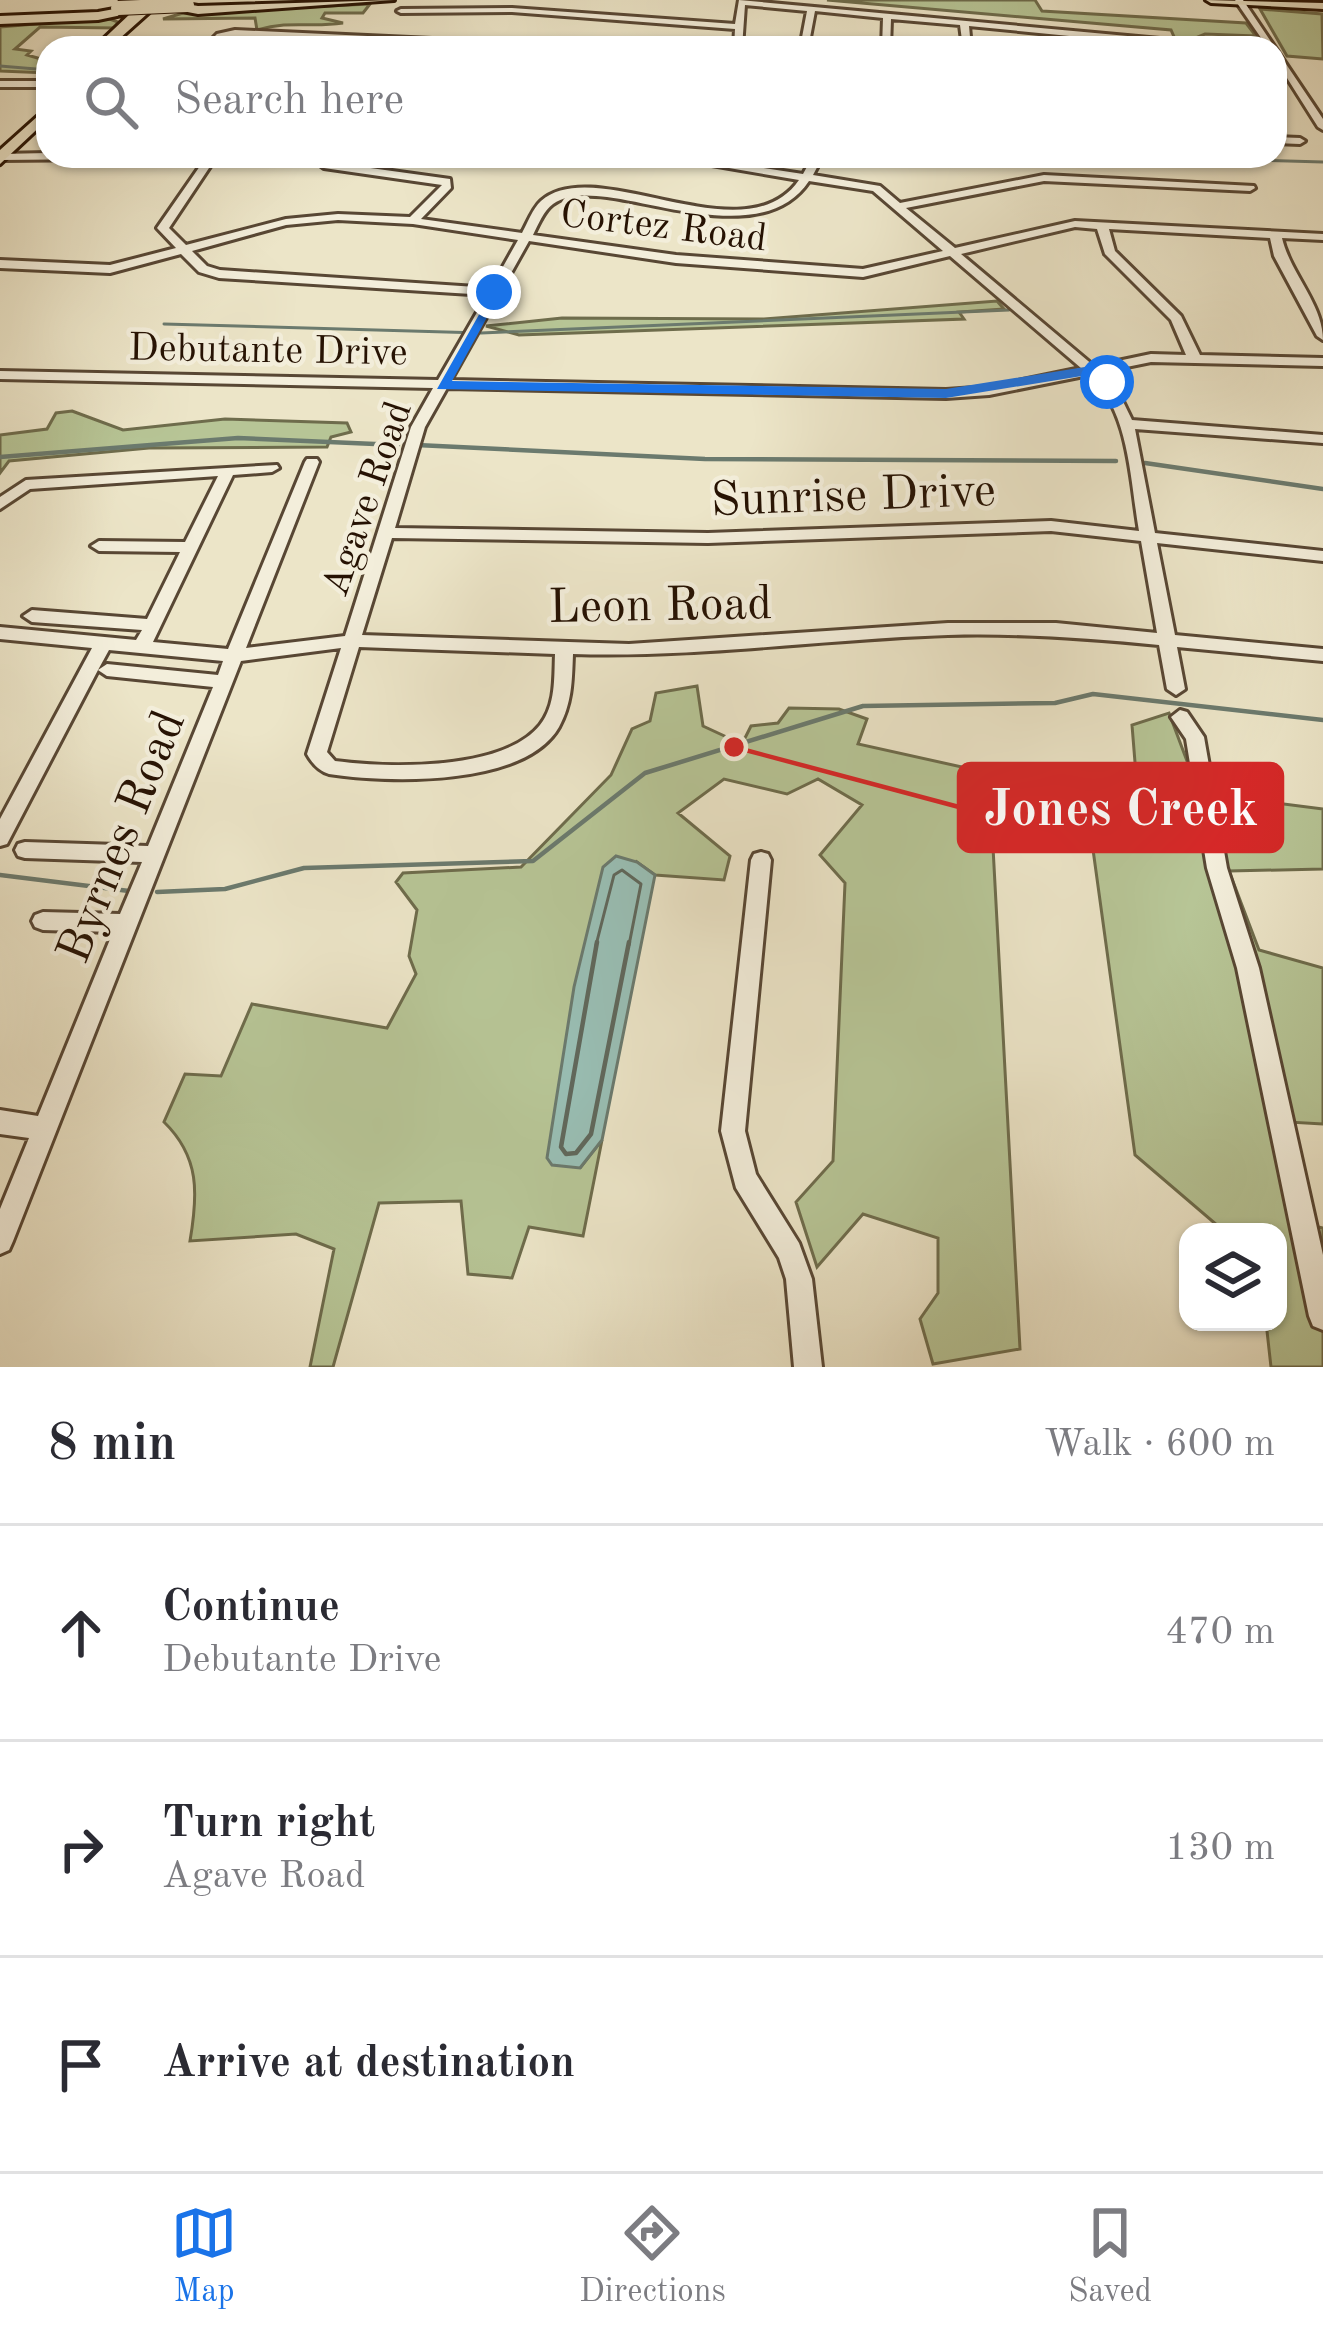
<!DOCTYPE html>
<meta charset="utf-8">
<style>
body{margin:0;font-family:"Old Standard TT",serif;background:#f2f2f3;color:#2b2b33}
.controls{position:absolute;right:36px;bottom:36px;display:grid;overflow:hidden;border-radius:24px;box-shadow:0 3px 9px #0004}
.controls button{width:108px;height:108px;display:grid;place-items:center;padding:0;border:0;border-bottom:3px solid #e1e1e2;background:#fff;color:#2b2b33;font:60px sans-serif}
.stop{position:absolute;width:36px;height:36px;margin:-27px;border:9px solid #1a73e8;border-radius:50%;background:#fff}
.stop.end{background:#1a73e8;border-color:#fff;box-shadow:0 3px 12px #0008}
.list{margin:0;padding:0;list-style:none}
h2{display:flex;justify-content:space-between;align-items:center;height:156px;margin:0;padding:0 48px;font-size:51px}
h2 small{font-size:39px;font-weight:400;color:#7c7c81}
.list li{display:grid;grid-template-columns:78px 1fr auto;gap:36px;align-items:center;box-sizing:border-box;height:216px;padding:0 48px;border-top:3px solid #e1e1e2}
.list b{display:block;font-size:45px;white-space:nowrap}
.list p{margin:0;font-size:39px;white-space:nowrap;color:#7c7c81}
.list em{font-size:39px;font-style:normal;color:#7c7c81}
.icon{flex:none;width:66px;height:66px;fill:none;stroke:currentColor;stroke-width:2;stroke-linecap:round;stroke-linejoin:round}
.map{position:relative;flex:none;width:1323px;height:1367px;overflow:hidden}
.search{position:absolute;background:#fff;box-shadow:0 3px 9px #0004;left:36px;right:36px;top:36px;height:132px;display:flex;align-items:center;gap:30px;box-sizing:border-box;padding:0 42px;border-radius:36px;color:#7c7c81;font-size:45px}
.sheet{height:804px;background:#fff}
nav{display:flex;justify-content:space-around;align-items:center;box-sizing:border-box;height:168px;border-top:3px solid #e1e1e2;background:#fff;font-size:33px;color:#7c7c81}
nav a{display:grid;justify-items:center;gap:6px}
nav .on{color:#1a73e8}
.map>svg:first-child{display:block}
.green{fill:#b7c596;stroke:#6e6c4c;stroke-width:3}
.water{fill:#99bfb5;stroke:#6b7a6e;stroke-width:3}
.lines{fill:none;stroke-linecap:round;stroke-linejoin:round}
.shore-far1{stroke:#60685c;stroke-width:3}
.shore{stroke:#60685c;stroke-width:4.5}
.stream-far1{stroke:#6b7a6e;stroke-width:3}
.stream{stroke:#6b7a6e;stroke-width:4.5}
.minor-casing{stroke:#584734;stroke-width:6}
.major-casing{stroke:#261203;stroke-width:6}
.highway-casing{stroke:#261203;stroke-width:6}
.minor{fill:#f3eedb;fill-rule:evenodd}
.major{fill:#ece5c8;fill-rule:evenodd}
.highway{fill:#ece5c8;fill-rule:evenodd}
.highway-bridge-casing{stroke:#261203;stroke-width:16;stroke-linecap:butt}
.highway-bridge{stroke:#ece5c8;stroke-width:14}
.route{fill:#1a73e8}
.labels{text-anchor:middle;stroke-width:9;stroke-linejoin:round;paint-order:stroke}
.far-street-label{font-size:39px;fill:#261203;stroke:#f3eedb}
.street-label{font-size:48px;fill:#261203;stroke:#f3eedb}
.leader{fill:none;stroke:#d62828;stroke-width:4.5}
.callout-dot{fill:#d62828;stroke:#f3eedb;stroke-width:4.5}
.callout{fill:#d62828;stroke:#d62828;stroke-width:4.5}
.callout-label{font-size:51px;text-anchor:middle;font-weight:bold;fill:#fff}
</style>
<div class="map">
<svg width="1323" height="1367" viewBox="0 0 1323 1367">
<rect width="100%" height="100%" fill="#ece5c8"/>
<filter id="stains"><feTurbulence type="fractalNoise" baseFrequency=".00167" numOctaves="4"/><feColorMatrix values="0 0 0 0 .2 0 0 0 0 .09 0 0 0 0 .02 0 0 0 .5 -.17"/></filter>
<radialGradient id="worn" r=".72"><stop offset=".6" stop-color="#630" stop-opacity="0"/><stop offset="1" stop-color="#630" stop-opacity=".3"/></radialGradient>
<path class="green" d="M827,0H1035L1042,11L1246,23L1256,36L1205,34L1193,39L1198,48H1179L1171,30Z
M370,4L363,13H325L322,18L343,23C309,28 292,20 257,30L255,18L163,19L183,13Z
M1260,9L1322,14L1323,59L1287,56Z
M107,18L118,22L115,28L40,27L15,49L31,51L27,55L48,61V73L0,71V27Z
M997,301L1004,309L959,312L964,319L519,335L486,326L562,318L764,319Z
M72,411L123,430L225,419L347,423L351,432L331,437L327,447L149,448L9,461L0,473V435L47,429L56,413Z
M697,686L703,726L731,739L745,738L751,726L778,723L789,708L839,709L867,719L858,744L989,773L1020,1349L933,1364L920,1319L938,1293V1238L863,1214L817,1267L796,1202L833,1161L845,883L820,855L862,805L818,779L787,794L724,779L678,813L730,856L724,880L655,875L637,862L580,1168L602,1140L583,1236L529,1227L512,1278L468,1274L461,1201L379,1203L333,1367H310L334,1249L296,1234L190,1241C198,1194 200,1157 164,1122L185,1074L221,1076L252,1004L387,1028L416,974L409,956L417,910L396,882L403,873L521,867L611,775L632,729L650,721L656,693Z
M1169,713L1199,793L1323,809V869L1229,871L1259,950L1323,968V1124L1289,1122L1314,1226L1323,1228V1367H1271L1266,1322H1278V1232H1225L1135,1155L1084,784L1137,787L1132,725Z"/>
<path class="water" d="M616,856L637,862L655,875L602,1140L580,1168L552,1165L547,1158L574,987L603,867Z"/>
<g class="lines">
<path class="shore-far1" d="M596,945L614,875L622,870L641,884L629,945"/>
<path class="shore" d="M597,942L561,1147L566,1154L576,1153L591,1134L629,942"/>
<path class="stream-far1" d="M1311,9L1323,10
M0,66L48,70
M1120,156L1323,162
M164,324L481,333L1009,310"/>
<path class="stream" d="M417,445L705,459L1116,461
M0,457L238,438L398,445
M1145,463L1323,489
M0,875L129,891
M157,892L225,889L304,868L533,861L645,773L863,706L1055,703L1093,694L1323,720"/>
<defs>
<path id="minor" d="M739,0L1171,40L1175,43L1171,46L969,26L971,48H963L960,25L891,19L890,48H882L883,18L815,11L808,48H800L807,11L745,5L742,48H734L735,29L512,12L401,13L397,11L401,9L512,8L735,24Z
M1235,0H1243L1323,119V130L1318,127L1275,59V48H1268Z
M235,30L497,42L501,45L497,48L235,36L223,38L213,48L123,45L119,42L123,39L208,43L217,34Z
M0,81H48V87H0Z
M1275,137L1300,138L1305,141L1300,144L1275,143Z
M48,153V156H111L106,159L0,160L1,154Z
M207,156H217L169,228L186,245L286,219L338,214L410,217L442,185L324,168L308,156H319L327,162L450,179L451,188L421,219L522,233C527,224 533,208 541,201C596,152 745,258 799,180L659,156H685L803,174L813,156H823L813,175L880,186L900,203L1044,175L1254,186L1255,188L1250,191L1044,181L906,208L955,248L1075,221L1323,234V240L1282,238C1290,273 1323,304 1323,340L1317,336L1274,256L1270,238L1109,229L1115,251L1181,316L1200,355L1323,358V366L1151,362L1102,372L1114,383L1132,420L1323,435V443L1135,429L1155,533L1323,551V561L1157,543L1175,635L1323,649V661L1177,647L1185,689L1176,695L1167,689L1159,645C1089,638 1019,633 948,635C823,639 698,658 573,654C572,681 572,703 559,727C525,787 388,783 329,774C319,771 312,763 307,754L341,648L241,661L13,1241L9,1250L0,1254V1209L29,1138L0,1134V1110L38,1116L113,932L43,930L35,927L32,921L35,915L43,912L120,914L142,862L25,858L18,856L15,850L18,844L25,842L148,846L213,687L107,676L98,670L7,844L0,846V819L92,648L0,639V627L136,640L142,630L32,622L23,616L32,610L147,619L180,552L99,551L91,546L99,541L185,542L218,476L30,489L0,509V497L26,480L277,465L279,468L272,472L233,475L153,642L228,649L305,462L307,459H317L319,462L246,648L345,636L411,427L433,388L0,379V371L438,380L487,295L219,278L199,272L181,254L110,273L0,268V260L110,265L176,248L157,228ZM809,181L873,191L943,251L863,269L676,255L533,235C538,225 544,210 553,204C568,193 590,195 607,197C668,205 768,243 809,181ZM338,220L413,224L518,240L491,288L220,270L207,266L192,251L286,225ZM1075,227L1097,229L1105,254L1171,320L1186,355L1151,354L1094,366L961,254ZM529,241L676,263L863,277L950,256L1081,368L989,387L946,390L451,380ZM1089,375C1130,410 1130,481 1139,531L1051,521L708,533L395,528L425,427L447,388L946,398L989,395ZM1051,531L1141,541L1157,633L1056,623H948L629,644L362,635L392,538L708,543ZM359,647L555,654C554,678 556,705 540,725C503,771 389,768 335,761L327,752ZM109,650L223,661L218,675L107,664L98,670Z
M1180,710L1187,712L1204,737L1227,868L1259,968L1323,1255V1330L1313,1326L1309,1316L1237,968L1207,868L1186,739L1171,717Z
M761,852L768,854L771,860L745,1131L756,1174L799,1243L812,1279L822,1367H794L786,1279L779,1258L736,1188L721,1131L751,860L754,854Z"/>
<path id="major" d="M1206,0L1323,3V9L1211,3Z"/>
<path id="highway" d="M163,0L198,6L394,0L198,14L156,6L109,48H94L131,13L98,20L0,24V16L98,12Z
M48,107V119L0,164V150Z"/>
</defs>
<use href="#minor" class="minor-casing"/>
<use href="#major" class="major-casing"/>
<use href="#highway" class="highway-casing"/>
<use href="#minor" class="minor"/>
<use href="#major" class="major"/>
<use href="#highway" class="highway"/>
<defs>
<path id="highway-bridge" d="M118,8L187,5"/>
</defs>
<use href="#highway-bridge" class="highway-bridge-casing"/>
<use href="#highway-bridge" class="highway-bridge"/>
</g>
<path class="route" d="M494,288L501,292L452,381L946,389L1091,366L1115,382L1102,386L1088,375L946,398L437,389Z"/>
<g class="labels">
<g class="far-street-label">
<text transform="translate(664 224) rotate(7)" y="14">Cortez Road</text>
<text transform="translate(268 348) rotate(1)" y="14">Debutante Drive</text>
<text transform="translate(365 498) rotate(-71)" y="14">Agave Road</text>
</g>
<g class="street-label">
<text transform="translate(853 493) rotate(-2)" y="17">Sunrise Drive</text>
<text transform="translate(660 603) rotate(-1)" y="17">Leon Road</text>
<text transform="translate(119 836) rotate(-68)" y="17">Byrnes Road</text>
</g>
</g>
<path class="leader" d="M734 747L959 807"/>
<circle class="callout-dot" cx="734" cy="747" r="12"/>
<rect class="callout" x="959" y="764" width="323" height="87" rx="12"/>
<g class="callout-label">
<text x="1121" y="825">Jones Creek</text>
</g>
<rect width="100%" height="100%" filter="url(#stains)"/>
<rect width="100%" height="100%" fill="url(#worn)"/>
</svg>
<div class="controls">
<button><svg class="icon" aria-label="layers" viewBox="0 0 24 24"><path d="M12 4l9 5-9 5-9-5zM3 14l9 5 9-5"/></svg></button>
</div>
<div class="stop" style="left:1107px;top:382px"></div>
<div class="stop end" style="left:494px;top:292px"></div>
<div class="search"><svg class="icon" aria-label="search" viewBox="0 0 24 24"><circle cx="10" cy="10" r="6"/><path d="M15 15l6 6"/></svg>Search here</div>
</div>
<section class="sheet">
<h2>8 min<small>Walk · 600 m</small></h2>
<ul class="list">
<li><svg class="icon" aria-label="ahead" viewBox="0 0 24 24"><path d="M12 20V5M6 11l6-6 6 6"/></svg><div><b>Continue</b><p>Debutante Drive</p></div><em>470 m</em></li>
<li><svg class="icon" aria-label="right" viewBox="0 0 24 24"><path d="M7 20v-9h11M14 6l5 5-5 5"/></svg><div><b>Turn right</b><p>Agave Road</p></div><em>130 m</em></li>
<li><svg class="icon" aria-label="arrive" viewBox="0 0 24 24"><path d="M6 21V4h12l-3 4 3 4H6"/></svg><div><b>Arrive at destination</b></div></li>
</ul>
</section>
<nav>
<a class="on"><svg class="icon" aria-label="map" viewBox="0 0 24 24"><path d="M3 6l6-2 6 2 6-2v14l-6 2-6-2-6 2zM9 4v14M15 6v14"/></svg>Map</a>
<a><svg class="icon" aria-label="directions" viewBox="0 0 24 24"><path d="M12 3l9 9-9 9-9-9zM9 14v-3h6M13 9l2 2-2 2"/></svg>Directions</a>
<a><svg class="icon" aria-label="saved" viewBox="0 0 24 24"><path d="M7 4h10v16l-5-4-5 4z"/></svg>Saved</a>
</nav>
